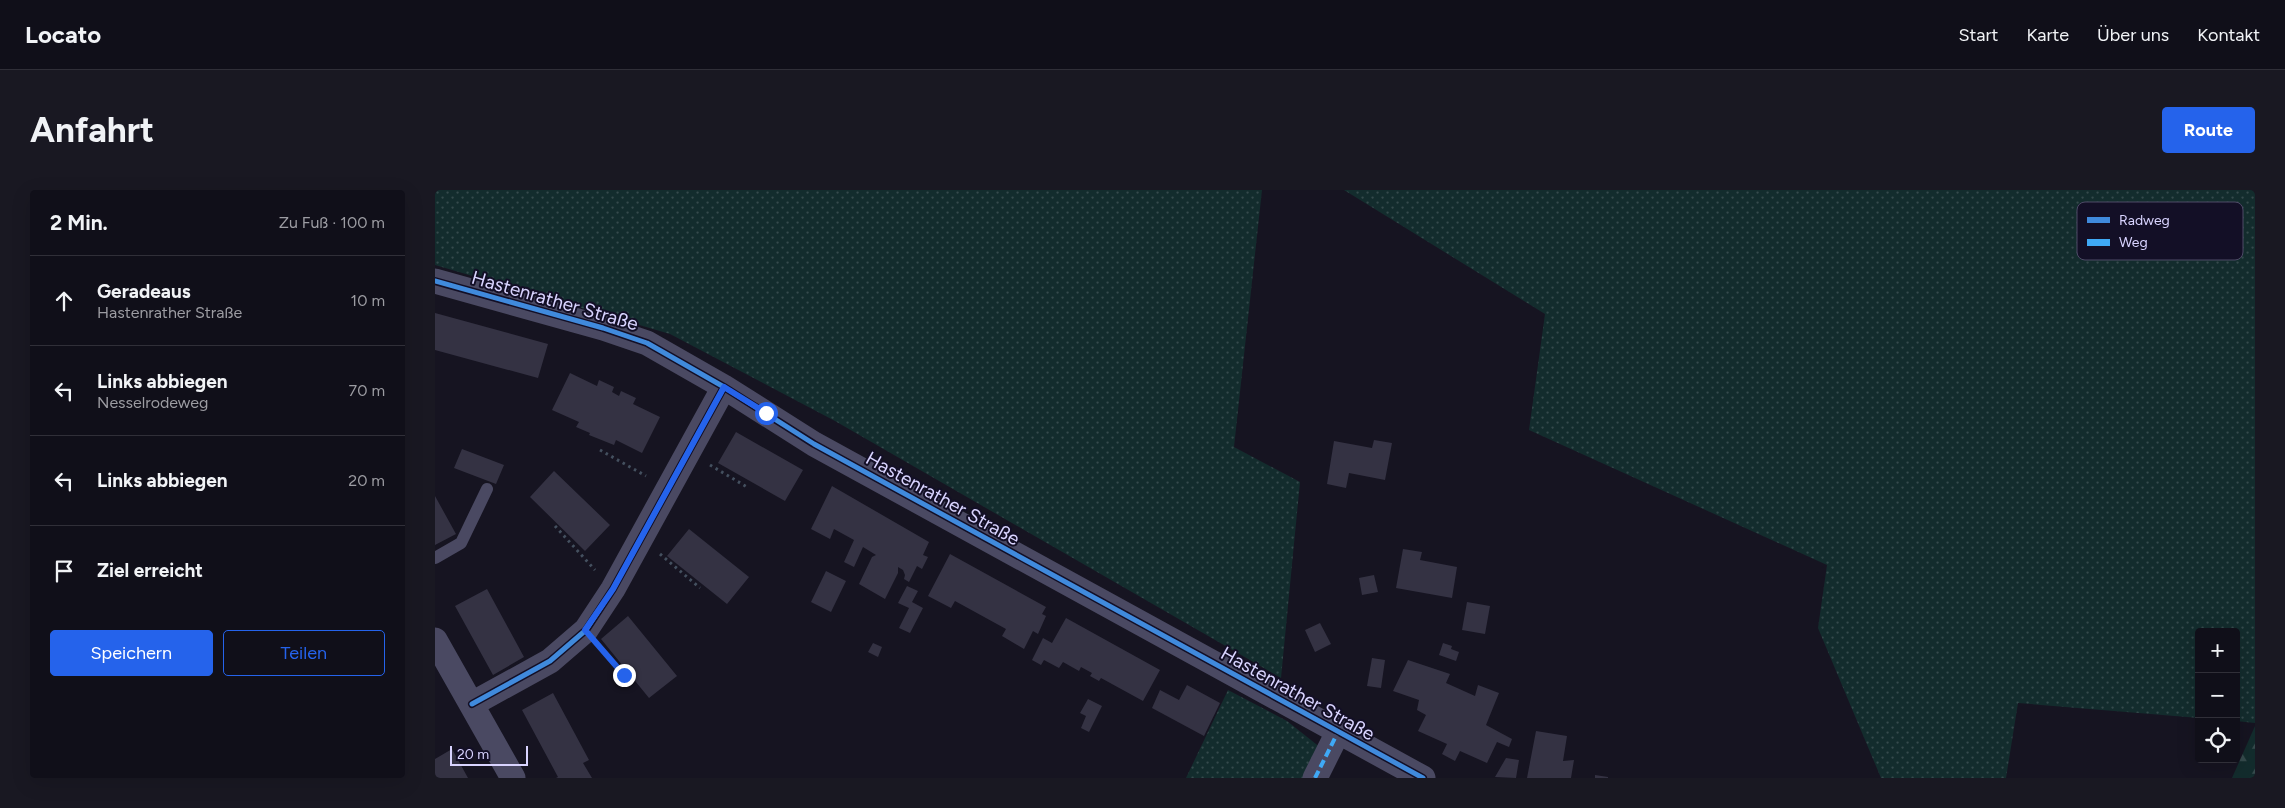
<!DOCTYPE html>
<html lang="de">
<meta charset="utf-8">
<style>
body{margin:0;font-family:Figtree,sans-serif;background:#191822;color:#f1f3f6}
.controls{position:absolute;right:15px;bottom:15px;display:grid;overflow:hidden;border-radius:5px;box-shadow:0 5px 20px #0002}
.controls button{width:45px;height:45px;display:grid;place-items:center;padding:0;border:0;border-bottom:1px solid #302f38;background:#100f19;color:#f1f3f6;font:25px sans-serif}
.scale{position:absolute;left:15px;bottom:12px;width:78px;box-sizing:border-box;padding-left:5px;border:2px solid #d9d4ff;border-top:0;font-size:14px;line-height:18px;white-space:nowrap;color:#d9d4ff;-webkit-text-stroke:4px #130f26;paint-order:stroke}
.stop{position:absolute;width:15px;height:15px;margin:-11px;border:4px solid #2563eb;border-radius:50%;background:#fff}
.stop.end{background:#2563eb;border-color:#fff;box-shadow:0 1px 5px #0008}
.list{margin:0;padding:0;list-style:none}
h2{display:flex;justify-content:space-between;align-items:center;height:65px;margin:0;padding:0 20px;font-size:21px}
h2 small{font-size:16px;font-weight:400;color:#9c9ca2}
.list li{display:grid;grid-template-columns:32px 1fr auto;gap:15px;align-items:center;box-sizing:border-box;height:90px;padding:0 20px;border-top:1px solid #302f38}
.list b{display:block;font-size:19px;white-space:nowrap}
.list p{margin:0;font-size:16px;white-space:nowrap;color:#9c9ca2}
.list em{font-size:16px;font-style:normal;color:#9c9ca2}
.actions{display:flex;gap:10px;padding:15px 20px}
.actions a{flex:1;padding:11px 0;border:1px solid #2563eb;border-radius:5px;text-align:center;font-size:18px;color:#2563eb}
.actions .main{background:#2563eb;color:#fff}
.icon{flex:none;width:28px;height:28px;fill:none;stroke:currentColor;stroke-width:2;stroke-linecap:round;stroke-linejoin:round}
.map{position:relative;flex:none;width:1820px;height:588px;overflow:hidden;border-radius:5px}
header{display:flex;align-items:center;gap:30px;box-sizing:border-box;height:70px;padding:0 25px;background:#100f19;border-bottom:1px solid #302f38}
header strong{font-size:24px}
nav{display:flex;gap:28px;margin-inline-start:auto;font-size:18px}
.intro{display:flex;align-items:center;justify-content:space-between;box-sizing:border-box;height:120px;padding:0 30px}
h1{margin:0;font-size:35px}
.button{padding:12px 22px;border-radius:5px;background:#2563eb;color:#fff;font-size:18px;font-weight:700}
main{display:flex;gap:30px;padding:0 30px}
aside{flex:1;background:#100f19;border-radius:5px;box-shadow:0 5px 20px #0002}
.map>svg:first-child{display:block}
.grass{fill:url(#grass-dots)}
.forest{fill:url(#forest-firs)}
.building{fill:#343243}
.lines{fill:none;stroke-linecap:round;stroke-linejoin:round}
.path{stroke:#44505f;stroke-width:3;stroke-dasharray:2.5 4;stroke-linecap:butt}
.service{stroke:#4a4962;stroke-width:12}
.minor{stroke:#4a4962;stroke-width:25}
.quiet{stroke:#3fa9f5;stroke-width:4;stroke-dasharray:8 4;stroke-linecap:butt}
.cycleway-casing{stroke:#130f26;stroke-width:8}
.cycleway{stroke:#408adc;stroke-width:5}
.route{stroke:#2563eb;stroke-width:6}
.labels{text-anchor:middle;stroke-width:4;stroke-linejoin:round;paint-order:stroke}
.street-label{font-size:19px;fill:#d9d4ff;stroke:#130f26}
.key{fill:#130f26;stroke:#4e4a67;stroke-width:1}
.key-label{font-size:14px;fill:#d9d4ff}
</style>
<header>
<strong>Locato</strong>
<nav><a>Start</a><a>Karte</a><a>Über uns</a><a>Kontakt</a></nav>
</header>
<div class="intro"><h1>Anfahrt</h1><a class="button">Route</a></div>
<main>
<aside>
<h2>2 Min.<small>Zu Fuß · 100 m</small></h2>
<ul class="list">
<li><svg class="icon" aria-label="ahead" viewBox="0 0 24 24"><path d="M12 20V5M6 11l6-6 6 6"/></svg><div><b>Geradeaus</b><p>Hastenrather Straße</p></div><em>10 m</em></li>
<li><svg class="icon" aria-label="left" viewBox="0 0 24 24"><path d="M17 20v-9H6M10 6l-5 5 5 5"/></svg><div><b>Links abbiegen</b><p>Nesselrodeweg</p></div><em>70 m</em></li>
<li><svg class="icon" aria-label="left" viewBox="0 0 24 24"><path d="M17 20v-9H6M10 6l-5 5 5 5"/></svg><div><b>Links abbiegen</b></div><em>20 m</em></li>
<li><svg class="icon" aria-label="arrive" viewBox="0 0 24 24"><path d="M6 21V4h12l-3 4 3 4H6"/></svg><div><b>Ziel erreicht</b></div></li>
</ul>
<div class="actions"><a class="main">Speichern</a><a>Teilen</a></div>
</aside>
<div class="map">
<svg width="1820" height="588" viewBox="0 0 1820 588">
<defs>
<pattern id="grass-dots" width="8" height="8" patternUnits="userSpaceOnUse" patternTransform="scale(1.25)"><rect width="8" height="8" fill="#132c2d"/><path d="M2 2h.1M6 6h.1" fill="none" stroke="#354a4c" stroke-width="1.8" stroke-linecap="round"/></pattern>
<pattern id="forest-firs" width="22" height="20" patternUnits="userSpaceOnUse" patternTransform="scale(1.25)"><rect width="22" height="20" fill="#132c2d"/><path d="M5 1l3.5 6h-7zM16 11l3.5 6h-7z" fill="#354a4c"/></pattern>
</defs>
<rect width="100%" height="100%" fill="#161421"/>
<path class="grass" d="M0,0H827L799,257L865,292L846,488L400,231L235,144L0,75Z
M909,0H1820V533L1801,531V442H1764V528L1583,513L1571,588H1446L1383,438L1392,375L1094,240L1110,124Z
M793,500L852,531L886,558L871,588H751Z"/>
<path class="forest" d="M1820,536V588H1797Z"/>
<path class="building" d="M0,123L113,154L103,188L0,160Z
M135,183L162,196L164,190L179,197L177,202L184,206L186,201L201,208L198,214L225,227L207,263L181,250L179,255L154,245L155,243L141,237L144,232L117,220Z
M301,242L368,280L350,311L283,273Z
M939,250L957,253L950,290L914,283L911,298L892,294L899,251L937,258Z
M27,259L69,275L61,294L19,278Z
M119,281L175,335L150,361L95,307Z
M397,296L494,352L488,365L493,367L487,379L482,376L474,392L469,389L470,385L468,380L463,377V383L450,409L424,394L437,367L441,365L428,357L419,377L409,372L419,350L399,339L395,349L376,339Z
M0,306L21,344L0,355Z
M254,339L314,387L292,414L232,366Z
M968,359L987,362L985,370L1022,377L1017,408L961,398Z
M515,364L611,417L607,424L611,426L603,444L598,441L589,459L567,446L571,439L520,411L516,418L493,406Z
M391,381L411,391L396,422L376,412Z
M939,385L943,402L927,405L924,388Z
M472,396L483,401L477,412L488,418L475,443L464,438L474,418L463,413Z
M52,399L89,467L58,485L20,416Z
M1032,412L1055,416L1050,444L1027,440Z
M193,426L242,486L214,508L166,449Z
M631,428L725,480L708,511L666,488L664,491L655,486L657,483L646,477L644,481L628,472L624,478L609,470L606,475L597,470L608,448L617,453Z
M885,433L896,454L880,462L870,440Z
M438,453L447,457L443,467L433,462Z
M1008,453L1017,456L1016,459L1024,462L1021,471L1004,465Z
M937,468L950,470L946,498L932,496Z
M973,470L1015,484L1011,493L1040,506L1043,495L1064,503L1051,535L1077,549L1074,557L1062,552L1052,573L1025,561L1020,571L1007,564L1012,554L983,541L991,525L982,520L984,510L958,501Z
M752,495L785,513L769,546L717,518L725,500L744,510Z
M118,503L154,570L148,573L157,588H121L123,587L87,520Z
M653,509L667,516L654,542L646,538L651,526L645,523Z
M1101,541L1132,546L1128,571L1139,570L1136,588H1092Z
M17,559L33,588H0V569Z
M1071,568L1084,570L1081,588L1060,587Z
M1160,585L1173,587V588H1160Z"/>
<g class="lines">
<path class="path" d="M165,260L211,286
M275,275L312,297
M120,336L160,380
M225,364L265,398
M167,459L189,485"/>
<path class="service" d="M0,368L26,353L52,299"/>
<path class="minor" d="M0,91L168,138L212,153L289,197L379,254L988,588
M0,450L78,588
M37,514L115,471L151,440L178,399L289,197
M880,588L903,542"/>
<path class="quiet" d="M880,588L903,542"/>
<defs>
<path id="cycleway" d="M0,91L168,138L212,153L289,197L379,254L988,588
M37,514L115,471L151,440L178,399L289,197"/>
</defs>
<use href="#cycleway" class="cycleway-casing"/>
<use href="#cycleway" class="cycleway"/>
</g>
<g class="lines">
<path class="route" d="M189,485L150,440L178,399L289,197L331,223"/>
</g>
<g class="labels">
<g class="street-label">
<text transform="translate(120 110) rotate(16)" y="7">Hastenrather Straße</text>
<text transform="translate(508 308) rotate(29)" y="7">Hastenrather Straße</text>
<text transform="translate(863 503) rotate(29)" y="7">Hastenrather Straße</text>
</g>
</g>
<rect x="1642" y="12" width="166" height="58" rx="8" class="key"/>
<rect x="1652" y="27" width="23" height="6" fill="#408adc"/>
<rect x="1652" y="49" width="23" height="7" fill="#3fa9f5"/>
<g class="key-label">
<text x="1684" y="35">Radweg</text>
<text x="1684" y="57">Weg</text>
</g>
</svg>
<div class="controls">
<button>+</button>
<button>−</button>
<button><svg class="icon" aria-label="locate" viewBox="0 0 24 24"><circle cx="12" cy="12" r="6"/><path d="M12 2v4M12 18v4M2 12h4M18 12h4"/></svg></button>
</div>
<div class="scale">20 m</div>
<div class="stop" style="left:331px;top:223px"></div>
<div class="stop end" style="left:189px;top:485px"></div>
</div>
</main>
